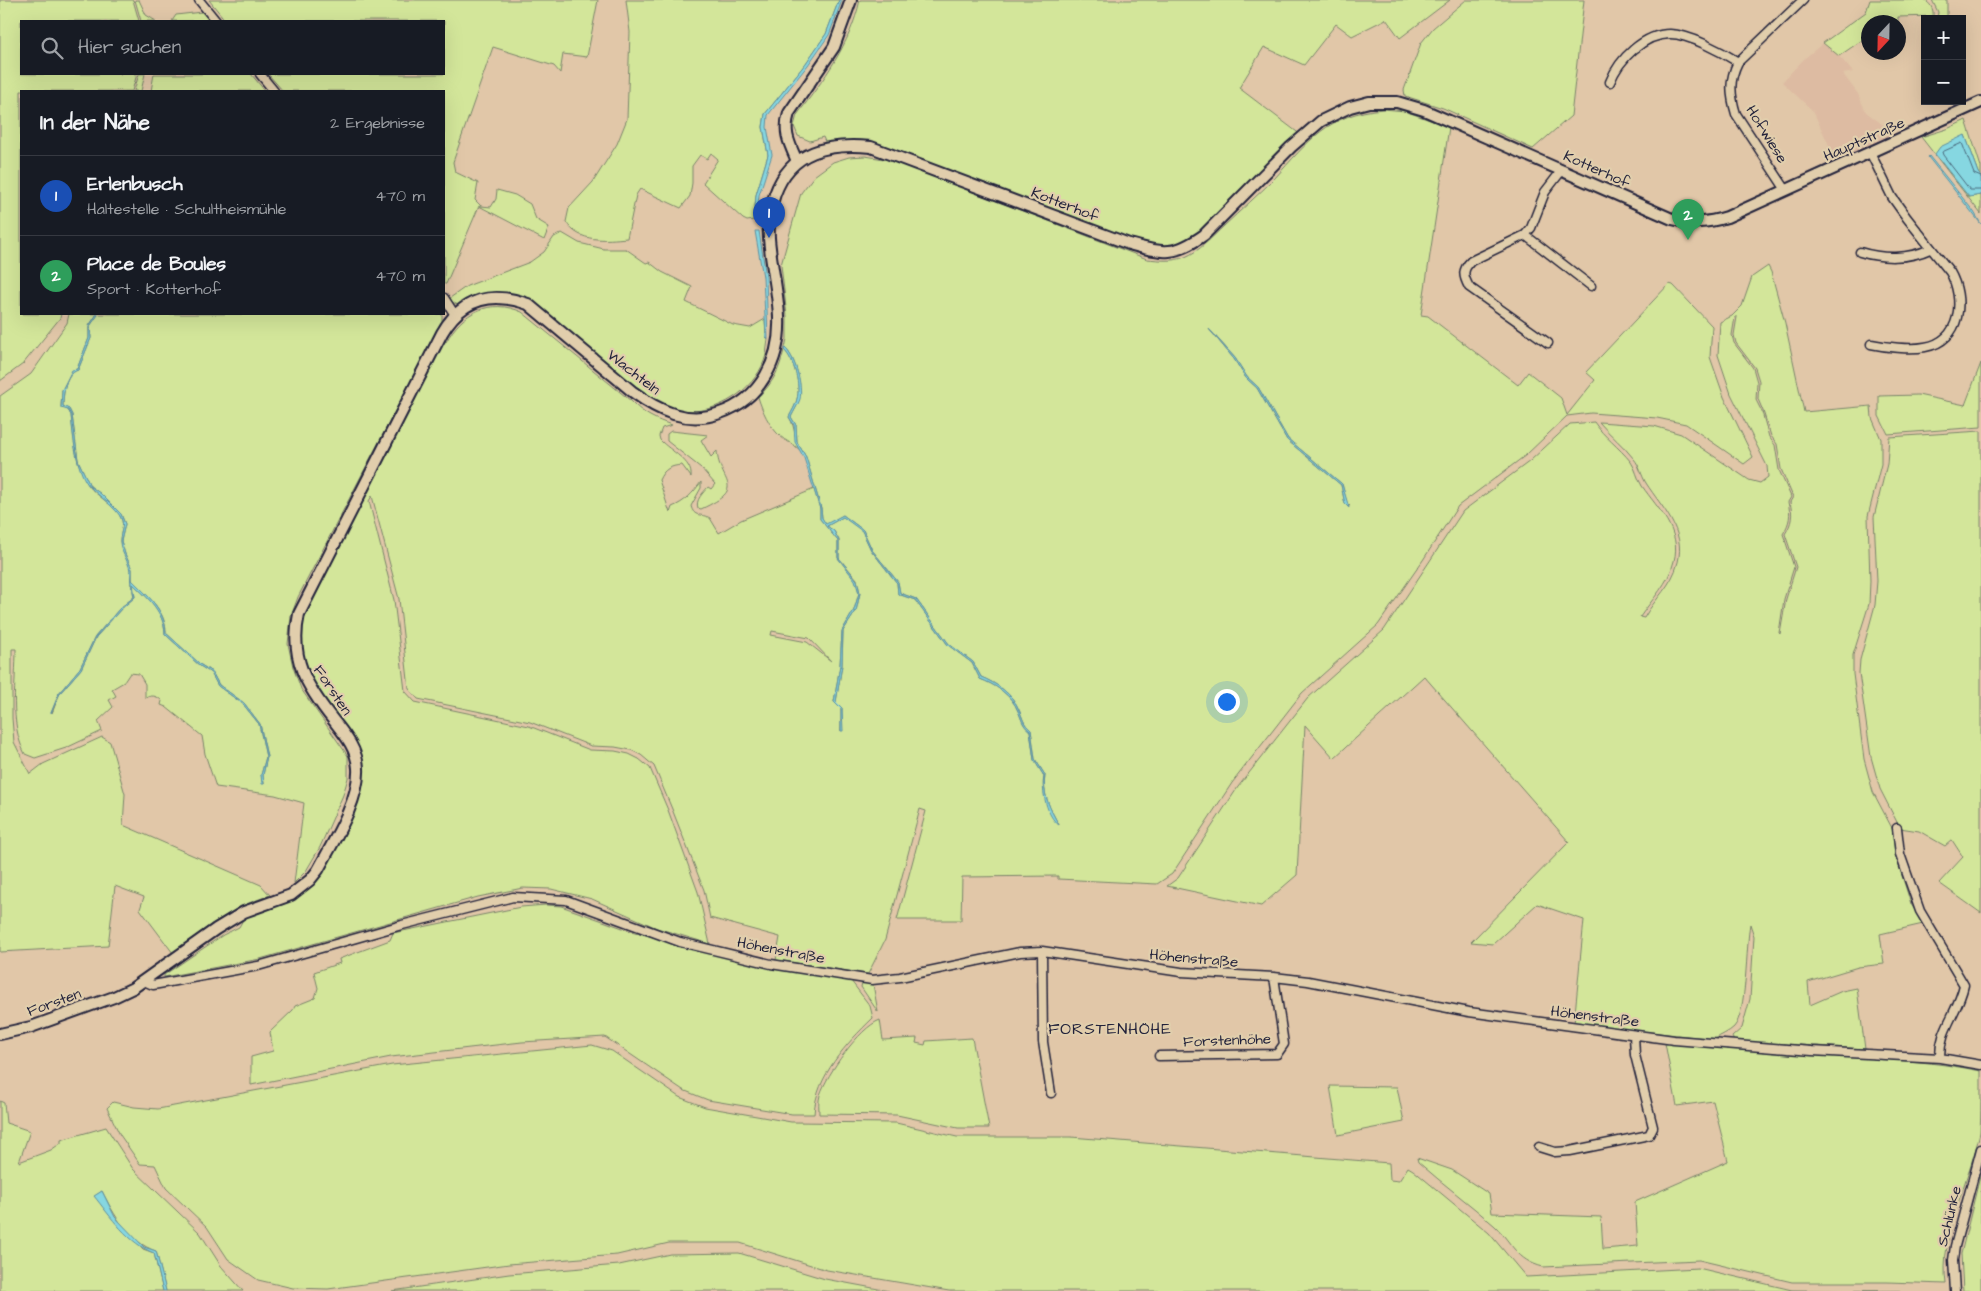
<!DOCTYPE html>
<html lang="de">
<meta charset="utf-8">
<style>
body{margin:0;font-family:"Architects Daughter",sans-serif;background:#242831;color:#f1f3f6}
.controls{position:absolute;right:15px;top:15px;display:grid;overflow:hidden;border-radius:0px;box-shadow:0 5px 20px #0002}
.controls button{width:45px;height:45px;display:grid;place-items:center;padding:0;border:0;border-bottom:1px solid #363941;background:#171b24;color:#f1f3f6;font:25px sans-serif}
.compass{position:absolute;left:1861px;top:15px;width:45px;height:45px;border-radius:50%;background:#171b24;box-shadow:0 5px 20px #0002;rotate:202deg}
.you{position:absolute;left:1226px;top:701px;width:18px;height:18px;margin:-12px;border:4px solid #fff;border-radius:50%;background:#1a73e8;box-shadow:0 0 0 8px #1a73e833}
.badge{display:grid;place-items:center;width:32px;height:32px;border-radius:50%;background:#0f766e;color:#fff;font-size:16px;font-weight:700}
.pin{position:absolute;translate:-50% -41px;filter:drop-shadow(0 1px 2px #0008)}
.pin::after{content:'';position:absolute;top:26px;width:18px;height:15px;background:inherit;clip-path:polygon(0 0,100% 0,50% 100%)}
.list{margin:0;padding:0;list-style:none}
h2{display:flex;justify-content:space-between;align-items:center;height:65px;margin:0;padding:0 20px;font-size:21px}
h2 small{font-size:16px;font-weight:400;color:#9ea1a6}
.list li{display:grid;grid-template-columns:32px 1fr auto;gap:15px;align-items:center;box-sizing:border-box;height:80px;padding:0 20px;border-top:1px solid #363941}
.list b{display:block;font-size:19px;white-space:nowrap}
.list p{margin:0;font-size:16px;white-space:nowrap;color:#9ea1a6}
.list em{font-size:16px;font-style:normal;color:#9ea1a6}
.icon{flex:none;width:28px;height:28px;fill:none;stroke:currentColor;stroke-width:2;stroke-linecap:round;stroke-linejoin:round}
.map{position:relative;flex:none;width:1981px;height:1291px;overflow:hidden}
.search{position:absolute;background:#171b24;box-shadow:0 5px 20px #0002;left:20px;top:20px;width:425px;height:55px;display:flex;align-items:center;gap:12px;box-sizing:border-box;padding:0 18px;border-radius:0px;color:#9ea1a6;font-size:19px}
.panel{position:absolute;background:#171b24;box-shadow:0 5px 20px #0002;left:20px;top:90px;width:425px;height:225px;border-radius:0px}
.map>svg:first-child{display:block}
.built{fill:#ddbba2}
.green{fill:#d3e69a;stroke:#7a846a;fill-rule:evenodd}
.water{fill:#86d7e1;stroke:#5e8f9f}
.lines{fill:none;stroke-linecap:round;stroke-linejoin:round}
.shore{stroke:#4a6a7d;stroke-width:1}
.minor-casing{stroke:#22223b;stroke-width:11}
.tertiary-casing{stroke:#22223b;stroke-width:14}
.minor{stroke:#e1ceac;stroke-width:8}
.tertiary{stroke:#e1ceac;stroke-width:10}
.labels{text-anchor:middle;stroke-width:4.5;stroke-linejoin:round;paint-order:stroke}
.street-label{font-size:15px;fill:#22223b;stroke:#e1ceac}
.neighbourhood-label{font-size:16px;letter-spacing:1px;fill:#22223b;stroke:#e1ceac}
</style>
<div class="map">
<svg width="1981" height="1291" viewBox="0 0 1981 1291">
<rect width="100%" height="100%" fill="#e1c7a8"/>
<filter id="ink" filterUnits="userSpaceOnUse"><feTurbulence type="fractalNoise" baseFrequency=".02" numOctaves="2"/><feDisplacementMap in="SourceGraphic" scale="10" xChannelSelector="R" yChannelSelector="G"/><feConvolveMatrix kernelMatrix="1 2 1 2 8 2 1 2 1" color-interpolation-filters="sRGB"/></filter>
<g filter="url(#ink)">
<path class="built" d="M1823,43L1834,50L1851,70L1853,72L1843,74L1858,94L1866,112L1895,134L1836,160L1813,111L1782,82L1804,59Z"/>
<path class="green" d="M0,0H133L139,21H21V74H137L132,91H21V314H61L60,318L23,364L0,381Z
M135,0H139L146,15L156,21H141Z
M209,0H598L587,57L563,54L560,73L554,66L493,47L453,162L455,172L478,183L475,200L481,206L491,207L496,199L497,190L515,195L530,204L536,219L549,227L544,240L479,206L446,284H444V91H283L268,74H444V21H226Z
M626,0H839L826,34L806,63L765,114L763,127L768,155L756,195L754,220L747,221L743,219L703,183L718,159L711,153L707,159L700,155L692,166V183L690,196L681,208L640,189L636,195L627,238C606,240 579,243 566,222L569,208L593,182L617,144L627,119L630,32Z
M860,0H1450L1400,38L1386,19L1352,36L1336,24L1304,65L1264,47L1239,88L1301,135L1187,245L1157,250L896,152L826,144L823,137L810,141L798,136L794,126L797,115C824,79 850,45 860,0Z
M1466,0H1584L1571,116L1533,149L1443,108L1405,96L1404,90L1421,43L1433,28Z
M1870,0H1924C1930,3 1934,9 1933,16L1898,17V22H1868V36L1839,56L1823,43L1866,12Z
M1932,0H1947V19H1937L1938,12Z
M202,12L210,21H172L176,15Z
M139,74H145L141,91H134Z
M154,74H251L265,91H151Z
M1383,109L1405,111L1449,127L1421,315L1428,316L1518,385L1528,372L1561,398L1567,415L1595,380L1586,372L1669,284L1673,285L1712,326L1710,357L1724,397L1753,457L1744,464L1686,424L1657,418L1591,413L1567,416L1526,455L1458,506L1423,560L1378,625L1302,693L1232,783L1172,874L1157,884L1058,879V876L962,877L961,920H897L926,811L920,809L885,940L868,974L776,960L780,937L710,918L704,890L672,809L654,766L641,755L631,750L615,747L591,746L530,722L418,699L409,689L399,599L372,496L369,501L394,600L405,691L415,702L529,726L590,750L615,751L629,754L639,759L650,768L668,810L698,892L710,944L657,928L592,899L551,889L523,888L478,897L260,959L164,977V975L223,935L239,927L244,918L313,882L323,871L342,833L362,766L311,684L299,651L302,615L443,340L446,342C462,312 490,298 522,312L631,401C643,414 656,420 672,425L662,428L659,436L660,440C670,451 693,461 691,477L682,465C670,466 664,469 659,480L670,513L672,507C685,502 693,493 701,482V488L691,506C694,518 701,513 710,518L719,533L741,520L814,489L820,509V519L838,541V558L856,580L859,593L854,610L842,631L840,665L834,702L841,709V731L842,708L836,702L842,665L843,631L856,611L860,593L857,579L839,558V540L834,531L827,526L843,517L862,530L871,550L897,583L898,594L915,600L948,645L972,663L980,679C994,684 1012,695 1018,711C1022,719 1022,725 1030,731L1034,760L1044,776C1041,795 1049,809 1059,825C1050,809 1042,794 1045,775L1035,759L1031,730C1023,724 1023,718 1019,710C1013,694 996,683 981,677L973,662L949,644L916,599L900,593L898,582L872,550L863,530L843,515L826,525L822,518L821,508L806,457L797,442L796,425L791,417C794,411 798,405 799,399C803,385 795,357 785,348L787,339V316L781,265L801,193L814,176L833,162L849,157L865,156L891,160L1147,259C1159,260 1173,262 1185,257C1200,251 1212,237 1224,226C1241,210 1258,195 1274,179C1309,141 1327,114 1383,109ZM1209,329L1235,358L1247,377L1258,387L1288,439L1342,484L1347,503L1350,506L1345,504L1341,485L1287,440L1257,388L1246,378L1234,359ZM772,631L809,638L831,661L807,642L771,635Z
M1966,120L1981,167V178L1965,135L1969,197L1981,195V214L1921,137L1947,129Z
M562,233L579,243L604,249H626L646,263L649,262L662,272L692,287L686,302L733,325L750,328L765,319L766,337L768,339C767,344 767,350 766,355C758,386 724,410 693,411C678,412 663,404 649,397L550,316L530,301L513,295L458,305L452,302L450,298L467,286L530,262L544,252L554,237Z
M1768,266L1771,272L1785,323L1804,412L1871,406L1872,418L1881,439V464L1868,516L1870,581L1869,604L1853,655V674L1864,759L1873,792L1893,830L1895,854L1911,904L1923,924L1880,934L1884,964L1858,967L1808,982L1810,1005L1842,991L1857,988L1865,1049L1734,1041L1732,1037L1742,1028L1750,999L1754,936L1750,924C1746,945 1747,1013 1734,1027C1729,1032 1721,1035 1715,1039L1574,1024L1584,920L1537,904L1493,944L1471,942L1569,842L1424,676L1334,758L1305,725L1297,875L1261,906L1167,886L1178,878L1238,787L1308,698L1384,630L1463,511L1530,461L1570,424L1594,422C1604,437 1619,447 1631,462C1636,469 1637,478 1642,486C1658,509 1682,531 1674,561C1669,583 1652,599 1640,617L1644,618C1655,598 1672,586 1678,562C1686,530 1662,508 1646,483C1641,475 1640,466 1634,459C1624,446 1610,435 1599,422L1654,426L1681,434L1749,480L1760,483L1768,477L1767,466L1731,394L1718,355L1720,322L1732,316L1742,306L1752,277ZM1735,317H1737L1734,335L1736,343L1755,368L1759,381L1758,399L1763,411L1771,436L1777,444L1781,469L1793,497L1790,502C1793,515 1792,523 1785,534L1796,567L1786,599L1780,634L1779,633L1784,599L1794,567L1783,534C1790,522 1791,515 1788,502L1791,497L1779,470L1775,445L1769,437L1762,412L1756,400L1757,382L1753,368L1734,343L1732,335Z
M69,314H97L89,326V338L77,369L72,371L62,390L61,407L68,410L71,415C74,439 75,465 89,486C95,495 117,507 121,518C125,526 120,532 120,541C121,552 129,560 130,570C132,579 132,588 134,597L120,608L95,637L80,668L59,693L52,713L60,693L81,669L96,637L121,609L135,597L132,583C148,598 164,611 165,634L200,666L211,673L218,686L243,704L259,724L266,757L261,775L264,784L263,775L267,757L260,724L244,703L219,685L212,672L201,665L166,633C166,610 147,596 132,580V569L125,554L121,541L125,524L121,514L101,494L90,486L78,460L72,415L69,409L63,407C63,394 65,374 78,370L91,338L90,326L98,314H442V321L298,597L291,616L288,644L293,667L301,689L348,756V778L343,795L320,847L306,871L294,883L304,803L275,795L216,787L205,754L202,736L166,707L161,705L162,701C156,695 152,695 145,698V684L139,674L130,673L124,682L112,689L116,696L109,700L113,707L98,721L102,731L66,748L35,758L25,754C9,723 16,682 16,649H12V718L14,742L30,774L43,764L102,737L110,742L125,794L123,825L261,885L270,895L241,906L213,923L173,953L140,909L144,897L115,886L108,946L0,952V396L31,374L67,323Z
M784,350C794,359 801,386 797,399C796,405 792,411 789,417C796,428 794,439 800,450C794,444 785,441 780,436C769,426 762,410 758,397C773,384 780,368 784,350Z
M1981,363V427L1888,434L1879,416V396L1918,395L1965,405Z
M671,431L708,435L701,440L711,457L717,451C719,483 749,487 701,509L698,508C695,500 703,493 708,487L711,489L715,484L701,468L667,441V434Z
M1981,431V913L1939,883L1963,857L1952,840L1945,846L1919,831L1900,828L1880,789L1871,757L1859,673L1860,660L1875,605L1877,581L1874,517L1887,464L1889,437Z
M546,905L561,906L631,931L765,967L851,981L870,1006L873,1018C846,1044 816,1076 814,1114H792L708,1100L683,1090L605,1037L522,1042L391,1057L251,1085V1057L273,1051L270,1032L293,1010L295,1006L315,998L318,988L314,972L340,963L339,959L390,940L393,933L521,907Z
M862,983L873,984L878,1012L861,987Z
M880,1020L883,1040L917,1038L916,1043L925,1045L926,1041L972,1038L989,1128H958L897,1115L819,1114C819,1107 818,1102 820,1095C827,1074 859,1028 880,1020Z
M1665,1043C1721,1049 1777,1052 1833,1056C1883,1059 1932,1061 1981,1071C1981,1090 1981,1115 1980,1132C1970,1179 1939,1236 1946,1284L1887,1282H1792L1699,1260L1543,1267C1516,1260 1513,1244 1495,1226C1470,1204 1443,1184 1418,1162L1417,1158L1452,1170L1489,1194L1492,1213L1601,1217L1603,1249L1638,1246L1635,1202L1728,1161L1713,1101L1677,1106Z
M592,1045L612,1051L679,1097L705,1107L791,1122L896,1123L957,1137H1071L1389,1163L1390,1180L1399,1181L1408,1167L1413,1170L1489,1233L1526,1277L1698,1268L1792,1290L1900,1291H949L827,1270L740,1243H669L617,1255L509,1264L328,1289L293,1288L258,1280L228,1259L207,1227L166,1188L155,1165L140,1164L120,1135L107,1108L113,1102L134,1107L158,1109L392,1065Z
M1330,1086L1397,1087L1404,1122L1338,1135Z
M0,1101L4,1103L6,1123L30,1131L19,1162L51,1150L61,1143V1140L106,1127L133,1169L200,1233L221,1266L243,1291H166L156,1251C129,1242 114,1215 102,1191L95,1196L143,1249L154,1253L163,1291H0Z
M1981,1172V1291H1963L1961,1254Z
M739,1253L825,1279L889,1291H392L509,1274L619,1265L670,1254Z"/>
<path class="water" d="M839,0H842L829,35L808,65L768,115L767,127L772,155L759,195L757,219L754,220L756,195L768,155L763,127L765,114L806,63L826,34Z
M1965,135L1981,178V195L1969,197L1935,154L1940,147Z
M1929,156L1974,212L1981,224L1928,157Z
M755,231H759L766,277L768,339L766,337L763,277Z
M97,314L98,315L90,326L91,338L78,370C65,374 63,394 63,406L69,409L72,415L78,460L90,486L101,494L121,514L125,524L121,541L125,554L132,569V580C148,596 165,610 166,633L201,665L212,672L219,685L244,703L260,724L267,757L263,775L264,784H262L261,775L266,757L259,724L243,704L218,686L211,673L200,666L165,634C164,612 148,598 133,584L135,597L121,609L96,637L81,669L60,693L51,713L59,693L80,668L95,637L120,608L134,597C132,588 132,578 130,570C128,560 120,551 120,541C120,532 125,526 121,518C118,510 98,495 91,488C76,474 73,435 71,415L68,410L61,408L62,390L72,370L77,369L89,338V326Z
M1209,329L1235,358L1247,377L1258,387L1288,439L1342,484L1349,508L1345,504L1341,485L1287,440L1257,388L1246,378L1234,359Z
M785,348C795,357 803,385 800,399C798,405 794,411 791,417L796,425L797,442L806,457L821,508L822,518L826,524L843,515L863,530L872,550L898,582L900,593L916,599L949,644L973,662L981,677C996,683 1013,694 1019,710C1023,718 1023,724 1031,730L1035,759L1045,775C1042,794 1050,809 1059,825C1047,817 1041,791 1044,776L1034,760L1030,731C1022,725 1022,719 1018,711C1012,695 994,684 980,679L972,663L948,645L915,600L898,594L897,583L871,550L862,531L843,517L827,526L834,531L839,541V558L857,580L860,593L856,611L843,631L842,665L836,702L842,708L843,731H841V709L834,702L840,665L842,631L854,610L859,593L855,580L838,558V541L820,519V509L804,458L795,442L794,425L789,417C792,411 796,405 797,399C801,386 794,359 784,350Z
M102,1191L115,1217L144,1247L156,1251L166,1291H163L154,1253C129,1244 110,1216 94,1196Z"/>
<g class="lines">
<path class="shore" d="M1981,177L1974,174L1962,143L1942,152L1943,155L1970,190H1981"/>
<defs>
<path id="minor" d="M199,0L216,21
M260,74L274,91
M1610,82C1619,59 1644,34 1670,34C1689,34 1722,52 1738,62
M1870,152L1892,197L1907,218L1950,272C1965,298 1962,341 1925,347C1911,350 1885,347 1871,344
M1786,190L1736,114C1730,94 1729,80 1738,62L1803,0
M1525,235L1591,286
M1860,252C1883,259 1909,259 1930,249
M444,298L455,315
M1548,343L1469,287C1463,276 1462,270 1471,261L1525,235L1531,228L1545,192L1562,170
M1897,828L1900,854L1920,911L1964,985C1958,1013 1939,1029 1940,1058
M1042,951L1043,1042L1051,1093
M144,981L153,985L258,966L402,925L513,897L566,900L680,942L771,964L872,980L900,977L1020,952L1042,951L1181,972L1274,977L1308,981L1469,1012L1674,1040L1812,1051L1940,1058L1981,1065
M1159,1056L1277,1054L1284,1044L1274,977
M1539,1147L1555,1152L1570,1151L1649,1135L1653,1127L1635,1055L1634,1035
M1955,1291L1953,1260L1955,1246L1981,1149"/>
<path id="tertiary" d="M797,161C789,143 783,132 789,113L834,47L851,0
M0,1034L31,1027L114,997L133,988L216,929L244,912L291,895L310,880L318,870C333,842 360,800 358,768C357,749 345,735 334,721C307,687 289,659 299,614L442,333C462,298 492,291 528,304L633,392C659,411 687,425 720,413C761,399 781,359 779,317C778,291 771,265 769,238C768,223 770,208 775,194C791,150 829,143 871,147L1129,244C1163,253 1173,257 1204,235L1291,147L1321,121L1350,107L1369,102H1397L1424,110L1672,219C1692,224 1707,223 1727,217L1981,102"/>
</defs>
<use href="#minor" class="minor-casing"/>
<use href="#tertiary" class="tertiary-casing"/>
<use href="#minor" class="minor"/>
<use href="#tertiary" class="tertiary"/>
</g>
</g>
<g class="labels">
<g class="street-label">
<text transform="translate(1767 134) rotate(58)" y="5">Hofwiese</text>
<text transform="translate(1864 139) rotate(-24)" y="5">Hauptstraße</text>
<text transform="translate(1597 169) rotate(24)" y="5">Kotterhof</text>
<text transform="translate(1065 204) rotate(21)" y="5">Kotterhof</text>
<text transform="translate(634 372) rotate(38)" y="5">Wachteln</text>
<text transform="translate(333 690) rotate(56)" y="5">Forsten</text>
<text transform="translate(781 950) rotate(11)" y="5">Höhenstraße</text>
<text transform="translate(1194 958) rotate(5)" y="5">Höhenstraße</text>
<text transform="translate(54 1002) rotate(-20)" y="5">Forsten</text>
<text transform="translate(1595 1016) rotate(7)" y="5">Höhenstraße</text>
<text transform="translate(1227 1040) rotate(-2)" y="5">Forstenhöhe</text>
<text transform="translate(1949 1216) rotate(-76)" y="5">Schlünke</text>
</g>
<g class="neighbourhood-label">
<text x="1110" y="1034">FORSTENHÖHE</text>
</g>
</g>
</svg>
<div class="controls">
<button>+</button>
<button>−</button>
</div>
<svg class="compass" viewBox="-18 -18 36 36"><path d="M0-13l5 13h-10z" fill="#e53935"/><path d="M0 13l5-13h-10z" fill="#9ea1a6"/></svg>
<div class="you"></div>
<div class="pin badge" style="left:769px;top:238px;background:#1a4fb4">1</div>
<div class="pin badge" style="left:1688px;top:240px;background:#2e9e5b">2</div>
<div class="search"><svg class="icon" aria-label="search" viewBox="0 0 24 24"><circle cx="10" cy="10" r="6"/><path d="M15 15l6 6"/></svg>Hier suchen</div>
<section class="panel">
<h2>In der Nähe<small>2 Ergebnisse</small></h2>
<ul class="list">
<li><span class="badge" style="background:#1a4fb4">1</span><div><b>Erlenbusch</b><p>Haltestelle · Schultheismühle</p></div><em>470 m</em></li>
<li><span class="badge" style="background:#2e9e5b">2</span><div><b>Place de Boules</b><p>Sport · Kotterhof</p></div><em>470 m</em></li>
</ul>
</section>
</div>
